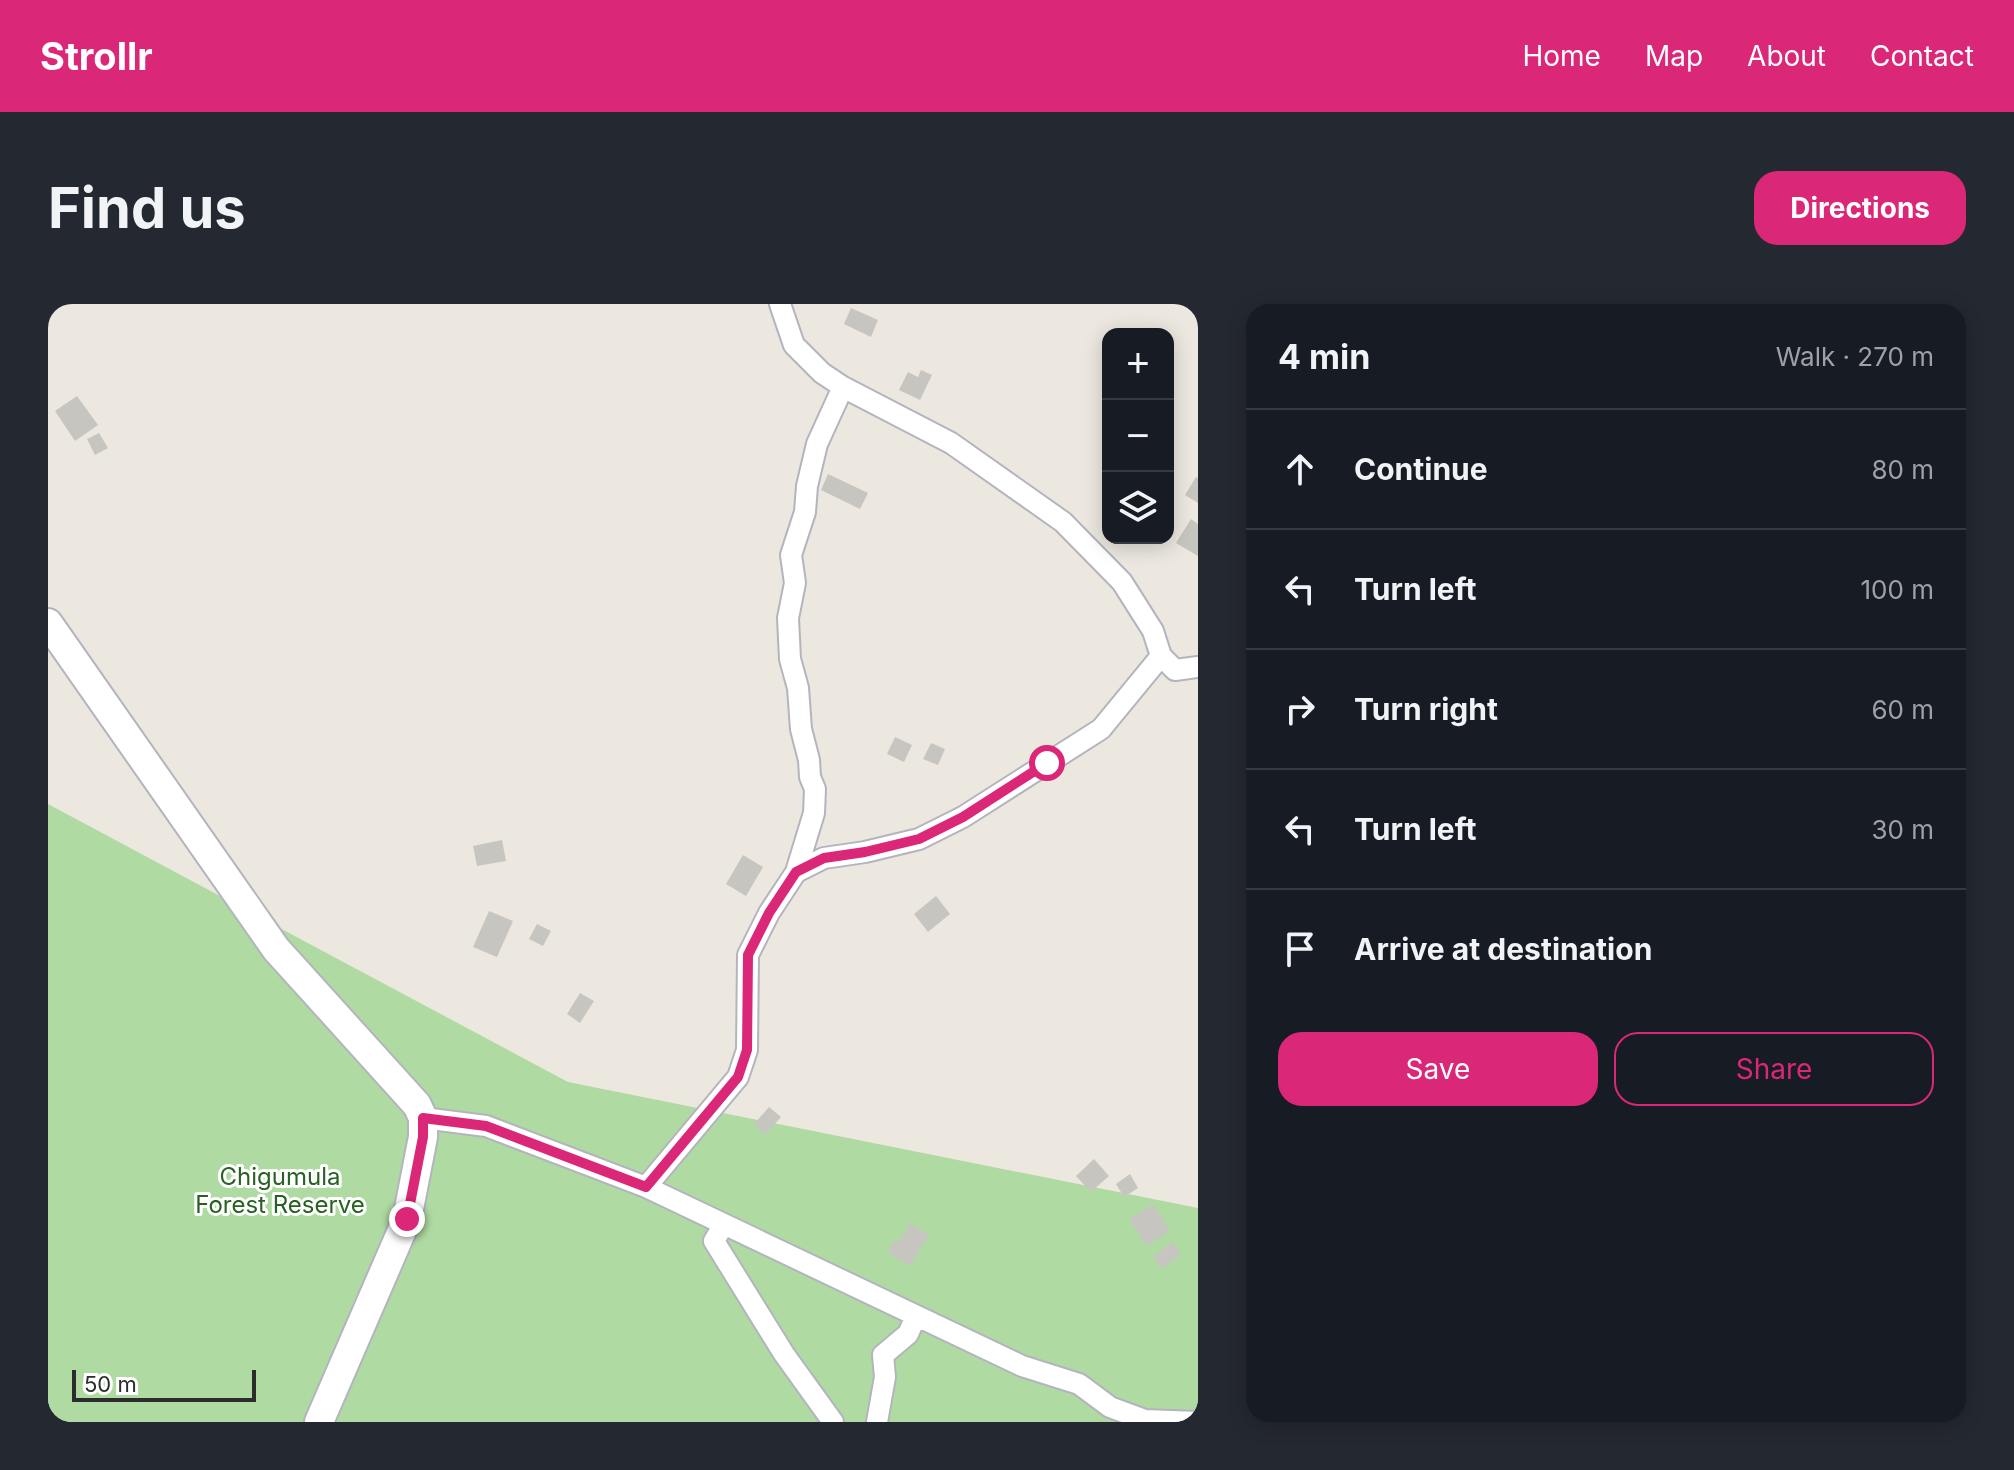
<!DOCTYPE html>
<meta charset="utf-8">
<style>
body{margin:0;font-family:Inter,sans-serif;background:#242831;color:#f1f3f6}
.controls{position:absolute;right:24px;top:24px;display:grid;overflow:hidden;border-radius:16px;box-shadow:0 4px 20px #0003}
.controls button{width:72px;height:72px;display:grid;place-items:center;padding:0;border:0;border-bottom:2px solid #363941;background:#171b24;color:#f1f3f6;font:40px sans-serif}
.scale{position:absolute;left:24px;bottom:20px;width:184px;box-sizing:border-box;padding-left:8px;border:4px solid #2c2c2c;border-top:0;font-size:22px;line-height:28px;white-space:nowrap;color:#2c2c2c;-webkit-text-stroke:6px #fff;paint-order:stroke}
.stop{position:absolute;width:24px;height:24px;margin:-18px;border:6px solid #db2777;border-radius:50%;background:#fff}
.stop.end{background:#db2777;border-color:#fff;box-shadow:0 2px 8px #0008}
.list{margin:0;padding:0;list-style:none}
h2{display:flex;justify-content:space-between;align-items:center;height:104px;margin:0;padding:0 32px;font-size:34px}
h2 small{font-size:26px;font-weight:400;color:#9ea1a6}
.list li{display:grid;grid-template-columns:52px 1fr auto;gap:24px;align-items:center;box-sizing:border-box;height:120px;padding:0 32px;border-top:2px solid #363941}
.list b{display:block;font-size:30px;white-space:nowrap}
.list em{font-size:26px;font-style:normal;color:#9ea1a6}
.actions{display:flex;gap:16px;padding:24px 32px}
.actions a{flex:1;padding:18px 0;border:2px solid #db2777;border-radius:24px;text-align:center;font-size:28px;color:#db2777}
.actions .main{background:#db2777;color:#fff}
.icon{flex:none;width:44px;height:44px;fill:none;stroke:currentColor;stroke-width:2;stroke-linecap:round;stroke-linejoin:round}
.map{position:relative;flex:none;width:1150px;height:1118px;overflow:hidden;border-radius:24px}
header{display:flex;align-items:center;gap:48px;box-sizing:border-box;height:112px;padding:0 40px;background:#db2777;color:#fff}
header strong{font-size:38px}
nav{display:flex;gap:44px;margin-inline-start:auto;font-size:28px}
.intro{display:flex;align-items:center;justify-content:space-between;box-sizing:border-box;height:192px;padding:0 48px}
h1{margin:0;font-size:56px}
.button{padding:20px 36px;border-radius:24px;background:#db2777;color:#fff;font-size:28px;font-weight:700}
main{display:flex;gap:48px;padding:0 48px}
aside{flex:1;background:#171b24;border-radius:24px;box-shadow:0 4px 20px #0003}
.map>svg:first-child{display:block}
.green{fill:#afdba3}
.building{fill:#c7c5bf}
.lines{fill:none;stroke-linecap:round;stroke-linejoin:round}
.street-casing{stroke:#b3b4be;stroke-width:24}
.secondary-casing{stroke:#b3b4be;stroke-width:32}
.street{stroke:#fff;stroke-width:20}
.secondary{stroke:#fff;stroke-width:28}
.route{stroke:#db2777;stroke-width:10}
.labels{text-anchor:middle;stroke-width:6;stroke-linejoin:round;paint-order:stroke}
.park-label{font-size:24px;fill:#296124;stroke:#fff}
</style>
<header>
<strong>Strollr</strong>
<nav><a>Home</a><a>Map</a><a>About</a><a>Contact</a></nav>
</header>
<div class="intro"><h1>Find us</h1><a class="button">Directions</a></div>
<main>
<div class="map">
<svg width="1150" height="1118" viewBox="0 0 1150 1118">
<rect width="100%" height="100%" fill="#ece8e0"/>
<path class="green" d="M0,500L520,778L1150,904V1118H0Z"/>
<path class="building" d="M803,4L830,16L823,33L796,20Z
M873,66L884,71L872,96L851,86L860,68L870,73Z
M29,92L50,121L27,137L7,107Z
M51,129L60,144L47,151L39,135Z
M780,170L820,189L812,205L773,186Z
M1148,173L1150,174V199L1137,191Z
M1143,215L1150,220V252L1128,239Z
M847,433L864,441L856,458L839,450Z
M883,439L897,445L890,461L875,455Z
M454,536L458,557L429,562L425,542Z
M695,551L715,563L698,592L678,580Z
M888,592L902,610L880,628L866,610Z
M441,607L465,617L449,653L425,643Z
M489,620L503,627L495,642L481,635Z
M532,689L546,697L532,719L519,710Z
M721,803L733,813L717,831L706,820Z
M1046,855L1061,872L1043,888L1028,872Z
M1082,870L1090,884L1076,893L1068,880Z
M1105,900L1122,927L1098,942L1081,915Z
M862,919L881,931L862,962L839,948L848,935L851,937Z
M1124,938L1133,950L1114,965L1105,953Z"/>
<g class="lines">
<defs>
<path id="street" d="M732,0L746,41L774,69L795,83L903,139L1015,218L1074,278L1105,327L1113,352L1127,366L1150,363
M748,568L766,509L767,485L762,473L761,456L753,425L750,384L742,355L740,314L747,279L743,251L757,208L759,182L769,140L795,83
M375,814L438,822L598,883L974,1062L1031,1080L1062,1103L1097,1116L1150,1118
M598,883L690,773L699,746L700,651L721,609L748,568L776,554L817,548L871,535L915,513L1053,425L1113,352
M676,920L666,937L736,1050L785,1118
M829,1118L837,1073L835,1051L860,1030L868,1012"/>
<path id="secondary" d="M0,319L228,645L369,801L375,814V833L359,915L271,1118"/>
</defs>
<use href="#street" class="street-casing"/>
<use href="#secondary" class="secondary-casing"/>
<use href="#street" class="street"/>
<use href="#secondary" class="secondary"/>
</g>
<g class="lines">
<path class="route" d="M359,915L375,833V814L438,822L598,883L690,773L699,746L700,651L721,609L748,568L776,554L817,548L871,535L915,513L999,459"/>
</g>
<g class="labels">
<g class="park-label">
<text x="232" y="881">Chigumula<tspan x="232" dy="28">Forest Reserve</tspan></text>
</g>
</g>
</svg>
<div class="controls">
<button>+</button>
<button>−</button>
<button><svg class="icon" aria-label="layers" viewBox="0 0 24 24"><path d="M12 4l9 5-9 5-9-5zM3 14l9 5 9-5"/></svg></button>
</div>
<div class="scale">50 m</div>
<div class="stop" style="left:999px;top:459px"></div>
<div class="stop end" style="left:359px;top:915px"></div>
</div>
<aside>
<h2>4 min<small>Walk · 270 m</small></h2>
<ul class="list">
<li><svg class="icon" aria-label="ahead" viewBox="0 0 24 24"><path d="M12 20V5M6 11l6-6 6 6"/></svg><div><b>Continue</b></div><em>80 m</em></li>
<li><svg class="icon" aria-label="left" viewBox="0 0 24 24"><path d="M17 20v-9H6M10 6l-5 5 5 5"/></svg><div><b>Turn left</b></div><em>100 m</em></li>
<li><svg class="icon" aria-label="right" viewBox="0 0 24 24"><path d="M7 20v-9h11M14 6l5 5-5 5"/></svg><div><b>Turn right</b></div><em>60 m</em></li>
<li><svg class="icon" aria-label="left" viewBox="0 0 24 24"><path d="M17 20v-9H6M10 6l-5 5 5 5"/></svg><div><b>Turn left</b></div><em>30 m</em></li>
<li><svg class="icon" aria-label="arrive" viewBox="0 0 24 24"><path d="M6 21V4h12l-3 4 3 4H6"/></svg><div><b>Arrive at destination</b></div></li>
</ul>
<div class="actions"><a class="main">Save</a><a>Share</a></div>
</aside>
</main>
